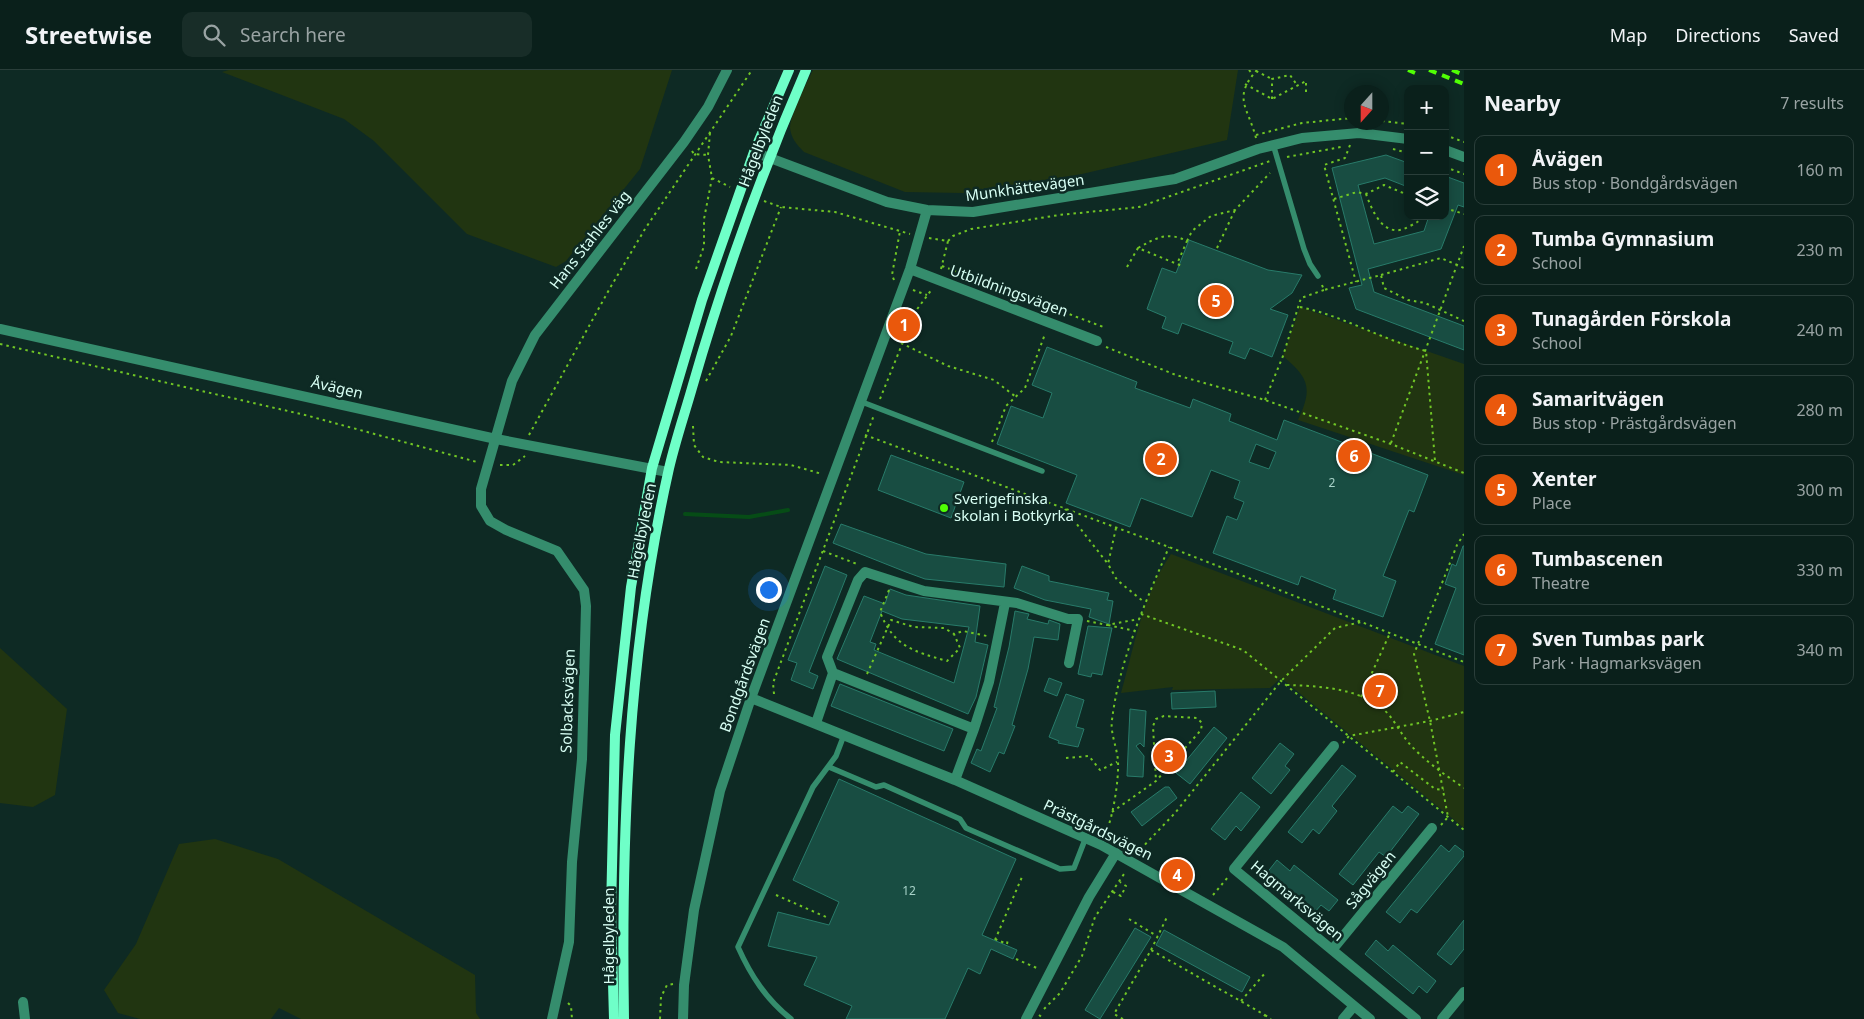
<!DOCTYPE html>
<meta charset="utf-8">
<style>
body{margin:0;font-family:"Noto Sans",sans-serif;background:#182d28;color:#f1f3f6}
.controls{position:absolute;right:15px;top:15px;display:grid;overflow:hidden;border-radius:10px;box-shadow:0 2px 12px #0003}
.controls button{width:45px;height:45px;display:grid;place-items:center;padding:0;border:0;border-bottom:1px solid #2a3e3a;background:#0a201b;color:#f1f3f6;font:25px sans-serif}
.compass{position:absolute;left:1344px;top:15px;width:45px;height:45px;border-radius:50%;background:#0a201b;box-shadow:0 2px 12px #0003;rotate:201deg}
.you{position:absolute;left:768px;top:519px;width:18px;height:18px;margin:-12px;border:4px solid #fff;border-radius:50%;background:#1a73e8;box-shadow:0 0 0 8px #1a73e833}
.badge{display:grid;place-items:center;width:32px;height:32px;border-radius:50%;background:#ea580c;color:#fff;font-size:16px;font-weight:700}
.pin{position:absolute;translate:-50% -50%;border:2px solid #fff;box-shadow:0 1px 5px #0006}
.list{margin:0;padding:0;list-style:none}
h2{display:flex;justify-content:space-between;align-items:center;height:65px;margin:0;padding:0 20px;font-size:21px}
h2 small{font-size:16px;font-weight:400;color:#99a3a3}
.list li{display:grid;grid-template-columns:32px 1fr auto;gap:15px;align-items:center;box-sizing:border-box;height:70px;margin:0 10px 10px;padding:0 10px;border:1px solid #2a3e3a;border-radius:10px}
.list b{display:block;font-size:19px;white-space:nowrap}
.list p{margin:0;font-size:16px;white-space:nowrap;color:#99a3a3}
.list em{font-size:16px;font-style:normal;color:#99a3a3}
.icon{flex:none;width:28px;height:28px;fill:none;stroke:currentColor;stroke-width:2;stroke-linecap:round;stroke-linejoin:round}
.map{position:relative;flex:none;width:1464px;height:949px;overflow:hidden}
header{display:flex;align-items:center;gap:30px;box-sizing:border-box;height:70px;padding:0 25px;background:#0a201b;border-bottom:1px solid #2a3e3a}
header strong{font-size:24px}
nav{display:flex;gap:28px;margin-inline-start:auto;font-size:18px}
.search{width:350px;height:45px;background:#182d28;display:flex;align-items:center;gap:12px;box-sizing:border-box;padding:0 18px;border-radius:10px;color:#99a3a3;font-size:19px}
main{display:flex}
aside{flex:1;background:#0a201b}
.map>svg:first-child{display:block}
.green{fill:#213511}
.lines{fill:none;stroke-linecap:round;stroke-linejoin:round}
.stream{stroke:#064c16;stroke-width:4}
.building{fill:#184d42;stroke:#287b6a;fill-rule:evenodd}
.path{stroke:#70c625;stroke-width:2;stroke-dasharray:2.5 4;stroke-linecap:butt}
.service{stroke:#358d6d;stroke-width:5.5}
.minor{stroke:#358d6d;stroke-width:10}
.secondary{stroke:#6fffc8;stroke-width:10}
.rail{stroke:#50ff04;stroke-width:4;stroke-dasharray:8 6;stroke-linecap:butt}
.poi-dot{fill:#50ff04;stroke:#0e2a24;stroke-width:2}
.labels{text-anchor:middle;stroke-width:5;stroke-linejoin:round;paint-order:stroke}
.number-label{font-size:12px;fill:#a8d2c8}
.street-label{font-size:15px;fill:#d8fff4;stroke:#0e2a24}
.poi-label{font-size:15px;fill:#d8fff4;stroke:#0e2a24;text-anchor:start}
</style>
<header>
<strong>Streetwise</strong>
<div class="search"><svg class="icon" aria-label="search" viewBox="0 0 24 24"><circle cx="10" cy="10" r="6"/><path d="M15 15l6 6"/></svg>Search here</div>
<nav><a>Map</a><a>Directions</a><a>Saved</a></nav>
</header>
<main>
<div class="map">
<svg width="1464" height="949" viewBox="0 0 1464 949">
<rect width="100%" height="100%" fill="#0e2a24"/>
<path class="green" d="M229,0H672L640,99L566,191L556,197L467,164L374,71L344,49L222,2Z
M813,0H1238L1227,70L1082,104L963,123L905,122L804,82C797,75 791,68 790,58C790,46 807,12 813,0Z
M1300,237L1464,294V405L1298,350C1313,318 1309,308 1283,286Z
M1171,484L1464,596V758L1281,608L1270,618L1172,620L1173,617L1121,623C1134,577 1143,524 1171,484Z
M0,578L67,639L55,725L33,737L0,733Z
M215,769L278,789L475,905L476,943L480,949H301L279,938L271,949H140L118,943L104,920L136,874L179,774Z"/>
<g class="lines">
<path class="stream" d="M685,444L749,447L788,440"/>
</g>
<path class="building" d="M1386,85L1408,93V117L1385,108L1358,115L1374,174L1424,161L1429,146H1445V106L1464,113V137L1458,135L1441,179L1368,199L1374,222L1464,256V280L1356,239L1349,218L1362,215L1332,98Z
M1189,170L1268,200L1302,205L1292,223L1270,239L1288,245L1272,287L1250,278L1245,289L1229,283L1233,272L1182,253L1178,264L1162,258L1166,247L1147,239L1162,198L1176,203Z
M1047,277L1137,312L1135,318L1190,338L1193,329L1231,344L1229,351L1277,370L1284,350L1428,405L1414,442L1409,440L1383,506L1396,511L1383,547L1333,529L1336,520L1301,506L1298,515L1213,483L1227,446L1237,450L1244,432L1234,428L1240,411L1211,400L1192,447L1141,428L1130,457L1066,433L1077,405L997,374L1011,336L1043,348L1052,323L1032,315ZM1256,374L1276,382L1269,399L1249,392Z
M891,385L964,412L951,448L878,420Z
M841,454L926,484L1006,494L1004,517L925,509L906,502L833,473Z
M1463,476H1464V585L1435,574L1456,518L1445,514L1452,494L1456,496Z
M825,496L847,505L809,602L818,606L813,619L791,610L797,593L788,590Z
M1022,496L1049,506V511L1109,523L1107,530L1113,531L1109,554L1089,547L1091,539L1045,530L1014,518Z
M890,519L906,525L980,536L975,572L988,575L976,627L968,644L837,589L864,526L885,534ZM882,541L902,549L969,557L954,613L874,580L876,574L870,572Z
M1015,541L1029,544L1027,549L1048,554L1049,550L1060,554L1058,570L1034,567L1028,599L1012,655L1015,656L1004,684L999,682L990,702L971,693L977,679L981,681L997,638L994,637L1009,577Z
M1088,556L1112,558L1102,605L1092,603L1091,607L1078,604Z
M1049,608L1062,613L1057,626L1044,621Z
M840,614L953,659L944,681L831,636Z
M1215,621L1216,637L1172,639L1171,623Z
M1066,624L1084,630L1076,657L1084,659L1078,677L1058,673L1059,671L1049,667Z
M1130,639L1146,641L1144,677L1140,673L1136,676L1144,686L1143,707L1127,706Z
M1214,657L1227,668L1190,714L1176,703Z
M1280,673L1294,684L1285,696L1290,700L1271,724L1252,708Z
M1342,695L1356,706L1332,736L1337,741L1319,764L1313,759L1302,773L1288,762Z
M839,709L1016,789L982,865L1017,880L1013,889L991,879L980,904L968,898L945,949H846L852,936L804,915L817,887L768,876L778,842L829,855L839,832L793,810Z
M1165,717H1169L1177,728L1142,756L1131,742Z
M1241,722L1260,737L1241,761L1236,756L1225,770L1211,759Z
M1393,736L1402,743L1408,736L1419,744L1386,787L1379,782L1353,815L1339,804Z
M1441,775L1449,782L1455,775L1464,782V786L1417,843L1411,839L1400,853L1386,842Z
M1277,790L1290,801L1294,795L1338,830L1329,841L1321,835L1314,843L1266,804Z
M1464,850V879L1451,895L1437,884Z
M1135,858L1151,867L1100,949L1085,940Z
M1164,860L1250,907L1242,922L1156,875Z
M1376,870L1388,881L1393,875L1436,911L1427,923L1419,916L1413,924L1365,884Z"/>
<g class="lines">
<path class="path" d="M1249,0L1253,5
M1256,1L1272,9
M1245,14L1272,29L1306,11
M1306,22V12
M1272,29V9L1290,5L1297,15
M1382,51L1408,54
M710,63L708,85L712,108L730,117
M1256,65L1302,53L1352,48
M1445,65L1464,72
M1256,68C1248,37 1232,28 1257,0
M1350,75L1345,88L1324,95L1356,212
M1393,79L1408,83
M692,81L694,84L708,85
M1287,87L1341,77
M1445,97L1464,104
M1366,124C1373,143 1385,171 1410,156C1416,153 1420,151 1423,146
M1334,129L1357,122L1366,124L1384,115L1408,125
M764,131L781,137L835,142L910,164
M1445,138L1464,144
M929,168L948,171L941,199
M948,171L953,166L971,159L1059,145L1139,137L1270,91
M1187,171L1192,161L1211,146L1235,140L1270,103
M1138,178C1156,168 1167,161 1187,171L1177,194
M1217,178L1235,140
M942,196L1106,258
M1127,197L1138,178L1182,196
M696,199L704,176V149L712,108
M1381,205L1441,188L1464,198
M894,210L892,205L900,161
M1322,215L1324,220L1381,205L1384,218L1408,230L1425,233L1464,251
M913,220L927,225
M1300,237C1344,246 1382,270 1426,281L1435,391
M901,273L948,296L994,310L1016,327
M0,274L305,345L477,392
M1106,277L1176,305L1265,330L1391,374L1464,403
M706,311L731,266L781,137
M880,329L915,242L932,219
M1265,330L1283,286L1301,228L1324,220
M693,356L694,375L703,387L719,392L791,395L822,404
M529,365L610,218L645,159L752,0
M865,365L1169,477L1464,592
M992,372L1006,336L1025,318L1045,264
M1391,373L1464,176
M500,395H513L525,386
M1065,439L1108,494
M1116,458L1108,494L1117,510L1144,532
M823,481L857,494
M889,520L880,542C894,577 913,581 947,591L960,578L954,564L963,561L987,566
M1141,544L1243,580L1464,760
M1087,551L1107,555L1139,549
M1108,555L1135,561
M867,604L891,550L914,557L944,558L954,564
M1287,615C1318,616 1357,618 1382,638C1393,647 1399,661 1408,672C1423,690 1444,704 1464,718
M774,624L773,613L874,345
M1361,627L1390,563
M1343,673L1349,666L1430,651L1464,642
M1066,688L1089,686L1100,700L1117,692
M1393,702L1400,692L1435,719L1444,720
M1112,742L1156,711L1201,660L1202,653L1197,648L1164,646L1156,649L1153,656L1156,711
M1441,755L1448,747L1430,651L1414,584L1457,475L1464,464
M1105,765C1113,748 1119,710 1118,691C1117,677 1110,663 1112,650C1119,591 1146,531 1169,477
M1136,784L1175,743L1281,611L1335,558L1361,552
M1113,822L1121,826L1126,816L1120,812
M776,825L826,847
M1213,825L1228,807
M1129,849L1157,866
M995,869L1007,874L1008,869
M995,870L1022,807
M1151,880L1168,845
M1016,889L1039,899
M1241,931L1266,902
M568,933L571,936L572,949
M1044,939L1060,923L1082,886L1095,847L1126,801
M1039,945L1044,949
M1265,945L1271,949
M660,949L661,927L667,915L673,914
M1123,949L1114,944L1151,880L1265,945L1262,949"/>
<path class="service" d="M1273,74L1304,179L1310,194L1318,206
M862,332L1042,401
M829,697L876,717L884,715L960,749L966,758L1060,799L1074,798L1086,767
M791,949C766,929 751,906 738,877L813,717L836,686L844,665"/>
<path class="minor" d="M1445,80L1464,87
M754,82L887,132L927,140L973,142L1175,109L1258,79L1302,68L1359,63L1408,69
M910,199L1097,271
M0,259L496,369L668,402
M833,603L974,659
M751,628L955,710L1101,775L1283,877L1370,949
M816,653L833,603L827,587L858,510L865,502L924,521L1017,533L1068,549H1078L1069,593
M1334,676L1234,799L1416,949
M955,710L974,659L989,612L1005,533
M1332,880L1432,758
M23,932L25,949
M552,949L569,872L572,792L582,689L586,536L584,520L557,481L506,460L490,451L481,436V419L512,311L535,265L684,72L708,37L727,0
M683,949L684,915L694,840L720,721L751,628L910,199L927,140
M1026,949L1089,827L1116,783
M1343,949L1354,936
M1442,949L1464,922"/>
<path class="secondary" d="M614,949L611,841L615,665L631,517L652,398L702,230L754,82L789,0
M624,949C621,766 628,582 668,403C674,375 684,346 692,318C723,210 761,104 806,0"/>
<path class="rail" d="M1408,0L1415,3
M1429,0L1464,14
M1452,0L1464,5"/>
</g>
<circle class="poi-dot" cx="944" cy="438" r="5"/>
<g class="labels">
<g class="number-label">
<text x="1332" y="417">2</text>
<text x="909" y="825">12</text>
</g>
<g class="street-label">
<text transform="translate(761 71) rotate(-69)" y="5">Hågelbyleden</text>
<text transform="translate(1025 118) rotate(-8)" y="5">Munkhättevägen</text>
<text transform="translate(590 170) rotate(-52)" y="5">Hans Stahles väg</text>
<text transform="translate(1009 221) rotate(20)" y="5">Utbildningsvägen</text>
<text transform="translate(337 318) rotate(13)" y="5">Åvägen</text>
<text transform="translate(642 461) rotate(-79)" y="5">Hågelbyleden</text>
<text transform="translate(745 605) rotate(-70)" y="5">Bondgårdsvägen</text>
<text transform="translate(568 631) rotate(-88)" y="5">Solbacksvägen</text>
<text transform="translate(1098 760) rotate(26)" y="5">Prästgårdsvägen</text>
<text transform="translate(1371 810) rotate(-51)" y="5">Sågvägen</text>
<text transform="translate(1297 831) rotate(40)" y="5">Hagmarksvägen</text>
<text transform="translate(609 866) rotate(-90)" y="5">Hågelbyleden</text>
</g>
<g class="poi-label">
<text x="954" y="434">Sverigefinska<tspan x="954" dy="17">skolan i Botkyrka</tspan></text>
</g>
</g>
</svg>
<div class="controls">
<button>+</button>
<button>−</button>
<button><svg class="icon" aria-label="layers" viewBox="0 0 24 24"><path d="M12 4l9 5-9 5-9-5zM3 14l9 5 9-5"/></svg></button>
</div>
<svg class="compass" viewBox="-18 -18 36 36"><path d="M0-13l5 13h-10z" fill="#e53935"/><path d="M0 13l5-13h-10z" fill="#99a3a3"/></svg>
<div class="you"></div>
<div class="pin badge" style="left:904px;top:255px">1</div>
<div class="pin badge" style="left:1161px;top:389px">2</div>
<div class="pin badge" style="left:1169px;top:686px">3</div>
<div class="pin badge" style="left:1177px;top:805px">4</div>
<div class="pin badge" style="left:1216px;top:231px">5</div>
<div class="pin badge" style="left:1354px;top:386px">6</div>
<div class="pin badge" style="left:1380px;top:621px">7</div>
</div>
<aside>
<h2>Nearby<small>7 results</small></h2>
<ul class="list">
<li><span class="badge">1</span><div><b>Åvägen</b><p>Bus stop · Bondgårdsvägen</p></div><em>160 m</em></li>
<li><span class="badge">2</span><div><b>Tumba Gymnasium</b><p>School</p></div><em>230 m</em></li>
<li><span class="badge">3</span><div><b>Tunagården Förskola</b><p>School</p></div><em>240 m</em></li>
<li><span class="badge">4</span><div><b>Samaritvägen</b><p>Bus stop · Prästgårdsvägen</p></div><em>280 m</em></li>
<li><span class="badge">5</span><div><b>Xenter</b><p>Place</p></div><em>300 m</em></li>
<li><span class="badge">6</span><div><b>Tumbascenen</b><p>Theatre</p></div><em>330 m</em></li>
<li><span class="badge">7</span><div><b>Sven Tumbas park</b><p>Park · Hagmarksvägen</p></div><em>340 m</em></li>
</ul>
</aside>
</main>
